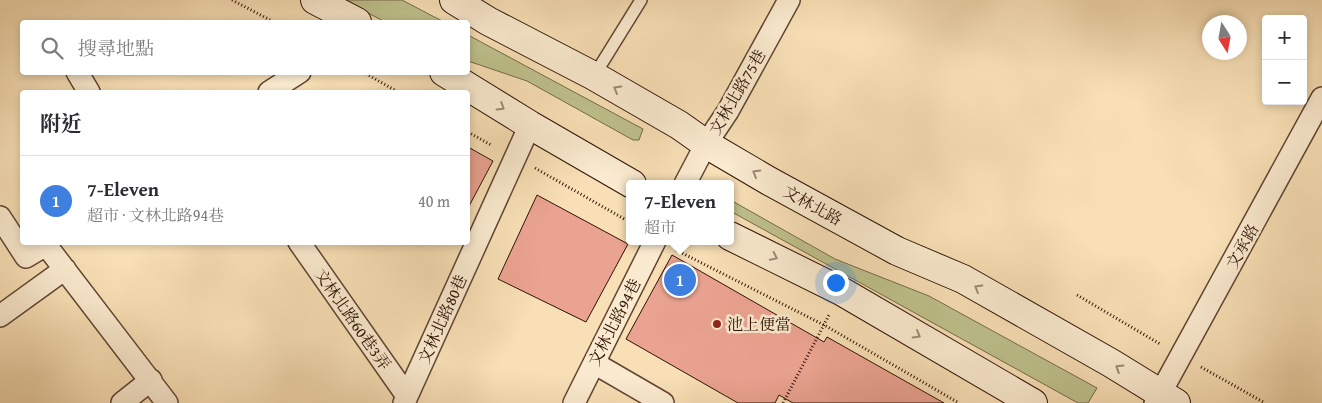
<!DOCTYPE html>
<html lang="zh-TW">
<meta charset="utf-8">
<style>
body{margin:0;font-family:"Gentium Book Plus","Noto Serif TC",serif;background:#f7f7f7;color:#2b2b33}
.controls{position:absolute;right:15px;top:15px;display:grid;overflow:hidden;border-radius:5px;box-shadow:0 2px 8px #0003}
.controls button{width:45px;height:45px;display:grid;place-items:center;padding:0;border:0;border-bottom:1px solid #e1e1e2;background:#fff;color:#2b2b33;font:25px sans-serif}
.compass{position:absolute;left:1202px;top:15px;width:45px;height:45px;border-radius:50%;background:#fff;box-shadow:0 2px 8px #0003;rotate:169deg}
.you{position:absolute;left:835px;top:282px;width:18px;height:18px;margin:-12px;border:4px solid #fff;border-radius:50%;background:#1a73e8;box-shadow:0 0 0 8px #1a73e833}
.badge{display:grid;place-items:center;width:32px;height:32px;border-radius:50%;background:#8f2418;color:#fff;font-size:16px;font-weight:700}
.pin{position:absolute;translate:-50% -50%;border:2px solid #fff;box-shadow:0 1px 5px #0006}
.popup{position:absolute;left:626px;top:180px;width:108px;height:65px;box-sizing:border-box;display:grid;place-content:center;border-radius:5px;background:#fff;filter:drop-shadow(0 1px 4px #0005);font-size:16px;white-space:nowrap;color:#7c7c81}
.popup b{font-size:19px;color:#2b2b33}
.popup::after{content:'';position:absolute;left:50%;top:100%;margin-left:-10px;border:10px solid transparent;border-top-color:#fff}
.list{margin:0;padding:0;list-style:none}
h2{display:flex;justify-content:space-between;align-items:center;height:65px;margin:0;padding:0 20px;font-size:21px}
h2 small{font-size:16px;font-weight:400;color:#7c7c81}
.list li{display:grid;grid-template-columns:32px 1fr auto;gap:15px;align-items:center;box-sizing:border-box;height:90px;padding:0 20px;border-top:1px solid #e1e1e2}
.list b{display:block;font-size:19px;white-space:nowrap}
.list p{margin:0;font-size:16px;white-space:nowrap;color:#7c7c81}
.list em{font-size:16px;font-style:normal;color:#7c7c81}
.icon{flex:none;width:28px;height:28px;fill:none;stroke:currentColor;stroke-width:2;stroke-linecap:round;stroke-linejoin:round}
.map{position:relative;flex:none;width:1322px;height:403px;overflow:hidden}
.search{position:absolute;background:#fff;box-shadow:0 2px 8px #0003;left:20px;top:20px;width:450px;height:55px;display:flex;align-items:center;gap:12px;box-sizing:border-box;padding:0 18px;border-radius:5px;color:#7c7c81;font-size:19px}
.panel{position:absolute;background:#fff;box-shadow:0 2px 8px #0003;left:20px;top:90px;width:450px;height:155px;border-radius:5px}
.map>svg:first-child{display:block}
.green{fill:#bec18c;stroke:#766a4a}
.building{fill:#eba391;stroke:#2f1207}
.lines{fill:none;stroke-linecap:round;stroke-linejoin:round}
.service-casing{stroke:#614532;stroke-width:14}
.minor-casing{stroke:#614532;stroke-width:24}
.secondary-casing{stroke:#2f1207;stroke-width:30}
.path{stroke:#2f1207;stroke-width:3;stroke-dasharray:1 2.5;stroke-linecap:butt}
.service{stroke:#faeacf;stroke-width:11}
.minor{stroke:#faeacf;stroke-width:21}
.secondary{stroke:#faeacf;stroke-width:28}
.oneway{stroke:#9f8975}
.poi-dot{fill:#8f2418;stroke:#faeacf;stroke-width:2}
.labels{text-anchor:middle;stroke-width:5;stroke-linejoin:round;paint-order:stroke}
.street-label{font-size:16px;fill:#2f1207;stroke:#faeacf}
.poi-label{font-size:16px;fill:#2f1207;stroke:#faeacf;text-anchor:start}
</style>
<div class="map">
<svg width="1322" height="403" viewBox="0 0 1322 403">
<rect width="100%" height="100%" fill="#f8dfb5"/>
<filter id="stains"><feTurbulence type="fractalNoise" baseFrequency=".004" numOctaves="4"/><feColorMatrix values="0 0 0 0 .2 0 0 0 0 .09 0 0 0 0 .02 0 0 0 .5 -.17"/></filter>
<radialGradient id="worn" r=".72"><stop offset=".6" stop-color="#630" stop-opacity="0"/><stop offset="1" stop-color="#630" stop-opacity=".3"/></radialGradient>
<path class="green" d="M344,0H402L444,22H385Z
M468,35L643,129L639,140H633L527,81L468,61Z
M730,202H734L835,259L929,296L1097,388L1088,403H1078L730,211Z"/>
<path class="building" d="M468,147L493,161L468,208Z
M537,195L628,244L586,322L498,279Z
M672,255L824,342L827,337L944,403H793L779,395L775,403H738L626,339Z"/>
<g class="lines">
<defs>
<path id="service" d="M594,76L641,0"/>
<path id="minor" d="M77,72L89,92
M269,92L300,72
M685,184L706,144L728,111L789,0
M0,217L26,257L46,245
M49,242L46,245L167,403
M299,242L407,396
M0,316L65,269
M594,363L663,403
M122,403L151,380
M404,403L530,125
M574,403L655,241
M1155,403L1322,98"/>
<path id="secondary" d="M315,0L357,22
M454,0L488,21L594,76L679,125L706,144L769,181L897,251L963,279L1111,363L1176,403
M444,72L530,125L632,184
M730,236L841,291L1033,403"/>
</defs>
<use href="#service" class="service-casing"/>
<use href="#minor" class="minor-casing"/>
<use href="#secondary" class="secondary-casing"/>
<path class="path" d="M232,0L274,22
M363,72L398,92
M468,132L491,145
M535,168L626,220
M676,250L824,325L959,403
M1077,295L1160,344
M1201,367L1265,403
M783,403L829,315"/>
<use href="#service" class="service"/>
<use href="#minor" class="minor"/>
<use href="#secondary" class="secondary"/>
</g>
<defs><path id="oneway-chevron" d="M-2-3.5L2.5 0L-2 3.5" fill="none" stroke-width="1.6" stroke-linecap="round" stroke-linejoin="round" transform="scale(1.25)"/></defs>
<g class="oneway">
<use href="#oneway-chevron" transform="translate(617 89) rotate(-150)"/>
<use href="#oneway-chevron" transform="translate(501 107) rotate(32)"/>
<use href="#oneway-chevron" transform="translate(756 173) rotate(-150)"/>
<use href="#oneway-chevron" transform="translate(774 257) rotate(26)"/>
<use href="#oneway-chevron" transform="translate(978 288) rotate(-150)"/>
<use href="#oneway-chevron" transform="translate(917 335) rotate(30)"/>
<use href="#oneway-chevron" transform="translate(1119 368) rotate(-148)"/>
</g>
<circle class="poi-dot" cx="717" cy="324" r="5"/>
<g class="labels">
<g class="street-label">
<text transform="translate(737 92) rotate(-60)" y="6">文林北路75巷</text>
<text transform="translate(813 205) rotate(29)" y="6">文林北路</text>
<text transform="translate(1242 246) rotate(-61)" y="6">文承路</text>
<text transform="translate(353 319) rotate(55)" y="6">文林北路60巷3弄</text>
<text transform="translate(442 319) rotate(-66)" y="6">文林北路80巷</text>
<text transform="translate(614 322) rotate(-63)" y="6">文林北路94巷</text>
</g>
<g class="poi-label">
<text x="727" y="330">池上便當</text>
</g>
</g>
<rect width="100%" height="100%" filter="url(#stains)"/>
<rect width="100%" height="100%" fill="url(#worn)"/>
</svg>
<div class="controls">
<button>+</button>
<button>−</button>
</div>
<svg class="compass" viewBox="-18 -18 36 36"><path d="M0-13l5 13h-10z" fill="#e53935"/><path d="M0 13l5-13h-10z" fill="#7c7c81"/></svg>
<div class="you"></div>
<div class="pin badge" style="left:680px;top:280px;background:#3f7fe0">1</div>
<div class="popup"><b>7-Eleven</b>超市</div>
<div class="search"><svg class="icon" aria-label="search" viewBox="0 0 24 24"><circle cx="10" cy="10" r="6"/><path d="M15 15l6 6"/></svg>搜尋地點</div>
<section class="panel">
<h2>附近<small></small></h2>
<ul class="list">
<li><span class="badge" style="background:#3f7fe0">1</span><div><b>7-Eleven</b><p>超市 · 文林北路94巷</p></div><em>40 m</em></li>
</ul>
</section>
</div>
